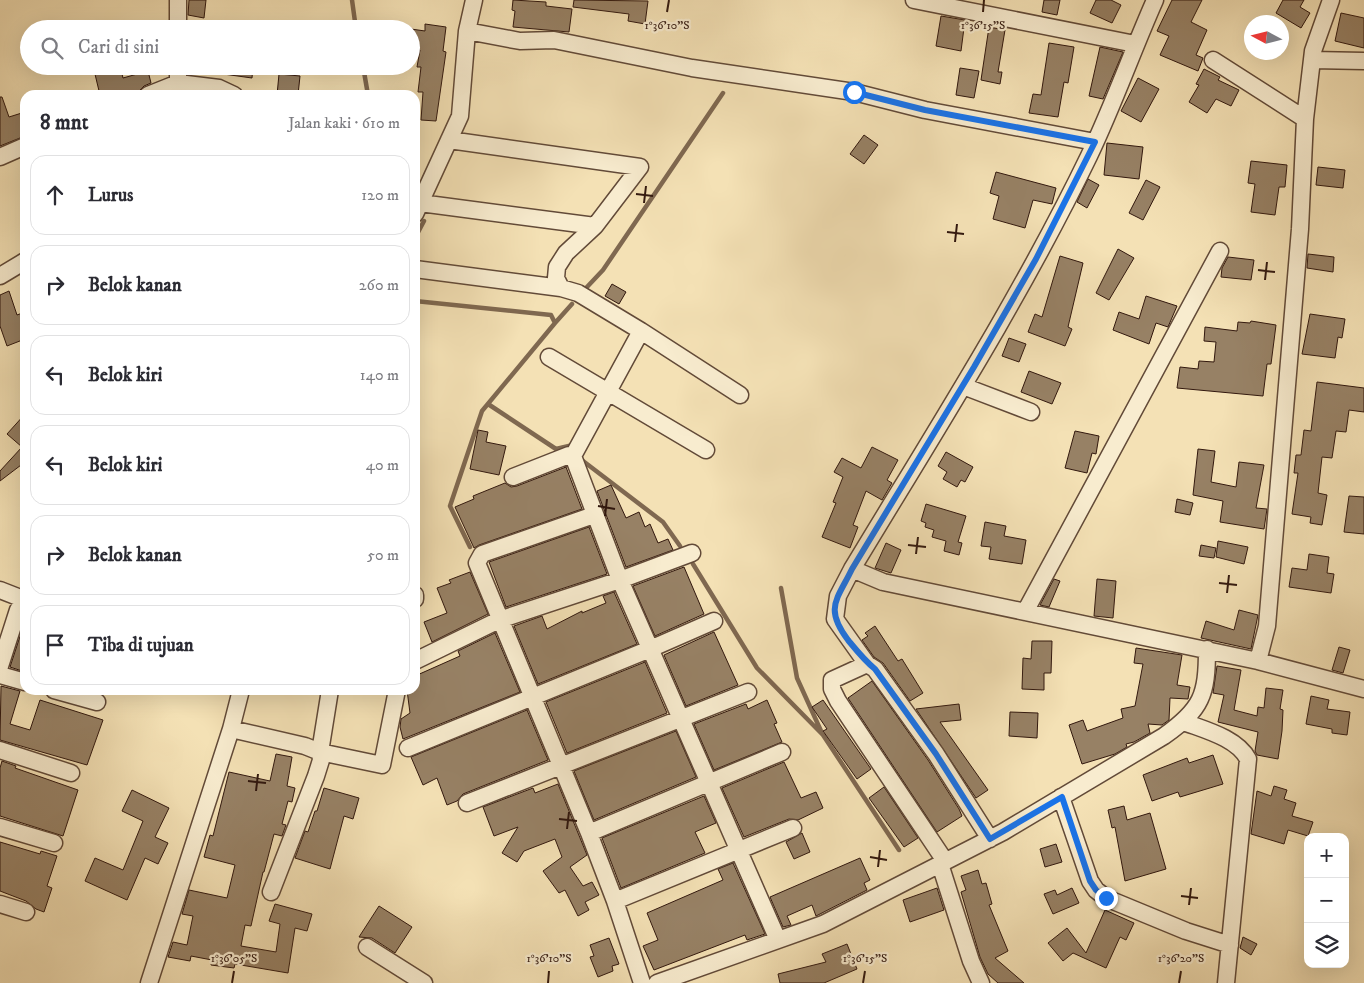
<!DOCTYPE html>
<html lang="id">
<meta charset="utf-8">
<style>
body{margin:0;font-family:"IM FELL DW Pica",serif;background:#f7f7f7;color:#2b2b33}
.controls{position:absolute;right:15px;bottom:15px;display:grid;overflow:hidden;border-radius:10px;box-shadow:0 5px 20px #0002}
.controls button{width:45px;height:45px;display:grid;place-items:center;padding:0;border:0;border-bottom:1px solid #e1e1e2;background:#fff;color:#2b2b33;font:25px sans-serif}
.compass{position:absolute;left:1244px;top:15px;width:45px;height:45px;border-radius:50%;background:#fff;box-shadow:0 5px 20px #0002;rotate:277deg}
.stop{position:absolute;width:15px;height:15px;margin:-11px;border:4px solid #1a73e8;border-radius:50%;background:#fff}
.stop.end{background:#1a73e8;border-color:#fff;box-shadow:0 1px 5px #0008}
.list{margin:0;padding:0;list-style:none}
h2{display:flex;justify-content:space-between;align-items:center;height:65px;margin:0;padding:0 20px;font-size:21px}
h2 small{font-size:16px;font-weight:400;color:#7c7c81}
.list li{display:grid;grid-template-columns:32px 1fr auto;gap:15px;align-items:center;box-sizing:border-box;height:80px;margin:0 10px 10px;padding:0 10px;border:1px solid #e1e1e2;border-radius:15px}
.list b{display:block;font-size:19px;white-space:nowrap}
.list em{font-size:16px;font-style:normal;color:#7c7c81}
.icon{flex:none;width:28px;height:28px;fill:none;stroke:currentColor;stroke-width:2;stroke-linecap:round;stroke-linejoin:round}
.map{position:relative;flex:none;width:1364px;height:983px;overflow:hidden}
.search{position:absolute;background:#fff;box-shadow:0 5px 20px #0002;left:20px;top:20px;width:400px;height:55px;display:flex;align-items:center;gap:12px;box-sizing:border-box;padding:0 18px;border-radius:28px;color:#7c7c81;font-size:19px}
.panel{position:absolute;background:#fff;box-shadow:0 5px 20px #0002;left:20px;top:90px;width:400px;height:605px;border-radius:15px}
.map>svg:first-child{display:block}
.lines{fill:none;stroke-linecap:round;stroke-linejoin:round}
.stream{stroke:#7f6850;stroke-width:4.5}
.building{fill:#978165;stroke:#32180e}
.street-casing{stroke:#624a38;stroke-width:19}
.street{stroke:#f8eccf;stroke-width:16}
.route{stroke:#1a73e8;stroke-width:6}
.ticks{fill:none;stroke:#32180e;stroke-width:2}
.ticks-label{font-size:12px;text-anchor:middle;fill:#32180e;stroke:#f8eccf;stroke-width:4.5;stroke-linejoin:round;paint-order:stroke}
</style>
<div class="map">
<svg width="1364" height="983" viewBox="0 0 1364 983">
<rect width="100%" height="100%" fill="#f4e1b5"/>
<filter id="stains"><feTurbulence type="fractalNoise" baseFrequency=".004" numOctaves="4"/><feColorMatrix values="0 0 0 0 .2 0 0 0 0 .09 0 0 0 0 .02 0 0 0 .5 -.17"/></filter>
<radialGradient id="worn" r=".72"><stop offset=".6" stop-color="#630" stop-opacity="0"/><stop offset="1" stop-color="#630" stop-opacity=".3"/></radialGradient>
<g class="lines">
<path class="stream" d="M352,0L356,29
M363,66L368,95
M415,238L424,221
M587,287L603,270L723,93
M415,301L551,315L555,323L572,304
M488,404L556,449L573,445
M583,461L663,522L680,546
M470,547L450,506L482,411L555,323
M693,564L757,668L823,735L899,850
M781,588L797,678L821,731"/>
</g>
<path class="building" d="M189,0H206L204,18L188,15Z
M513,0L546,2V6L572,9L569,32L513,27L515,11L512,10Z
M574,0L648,1L645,24L628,21L629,14L573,7Z
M1044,0H1060L1057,15L1042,12Z
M1096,0H1111L1121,5L1112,23L1090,13Z
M1172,0H1202L1191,22L1207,30L1196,55L1203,58L1198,71L1160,55L1169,36L1157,31Z
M1283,0H1304L1300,7L1310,13L1301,28L1276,13Z
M1341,13L1364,18V48L1335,41Z
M941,16L965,20L961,51L936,46Z
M425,24L446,27L443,51L446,52L436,121L421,120L423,92H418L421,67H417L420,50L411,49V29L425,31Z
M989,27L1005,30L998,72H1002L1000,84L981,80Z
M1049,43L1074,47L1068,83L1064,82L1058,117L1029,113L1033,94L1041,95Z
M1100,47L1123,52L1103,99L1089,96Z
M112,66H120L123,78L148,71L151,83L144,86L135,95H100L94,70Z
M216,66H253L252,78L216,73Z
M960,68L979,71L974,98L956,95Z
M1204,69L1220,77L1218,80L1239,90L1231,106L1216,99L1207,113L1189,102L1199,85L1196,84Z
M279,74L300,76L298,95H277Z
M1138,78L1159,89L1141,122L1121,111Z
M0,97H2L9,117L25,112V136L0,146Z
M864,135L878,145L864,164L850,154Z
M1107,143L1143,147L1139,179L1104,175Z
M1251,161L1287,165L1285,187H1279L1275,215L1251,212L1255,184L1248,183Z
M1318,167L1345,170L1343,188L1316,185Z
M996,172L1056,188L1052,204L1033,200L1025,228L993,219L999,196L990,193Z
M1088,179L1099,185L1087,208L1077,202Z
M1146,180L1160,187L1143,220L1129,213Z
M1118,249L1134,258L1109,300L1096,293Z
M1308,254L1334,257L1333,272L1307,268Z
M1060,256L1083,263L1068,327L1072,329L1065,346L1028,332L1035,314L1042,317Z
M1228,257L1254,260L1251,280L1221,277L1222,268Z
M612,284L626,292L619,304L605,296Z
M9,291L17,315L25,312V339L7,346L0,326V295Z
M1146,296L1177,306L1168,327L1156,323L1149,344L1113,330L1119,312L1139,319Z
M1310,314L1345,319L1342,338L1338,337L1335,358L1302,354Z
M1251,321L1276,325L1271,364H1267L1263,396L1177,388L1180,367L1198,369L1199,361L1214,362L1216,342L1204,341L1205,327L1237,331L1238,322L1250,323Z
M1009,338L1026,344L1019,362L1002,356Z
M1029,371L1061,383L1052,404L1021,392Z
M1317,382L1364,388V412L1349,410L1346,432L1336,431L1332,458L1322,457L1318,493L1327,495L1322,525L1310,523L1311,517L1292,514L1298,473H1294L1296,455H1301L1304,430L1311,431Z
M25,414V462L0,481V471L22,447L7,434Z
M478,430L488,432L486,442L506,446L499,475L470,469Z
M1075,431L1099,436L1096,454L1092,453L1087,473L1065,468Z
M872,447L898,460L887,480L892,483L882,500L866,491L853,525L858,527L850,548L822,537L836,503L833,502L843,477L834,472L842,458L861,468Z
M1198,449L1215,451L1211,482L1236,487L1239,462L1264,465L1256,508L1267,509L1264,529L1220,522L1223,501L1193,495Z
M946,452L973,467L965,482L961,480L957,487L943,479L947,472L938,466Z
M566,467L582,509L479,545L474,548L455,507L474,499L473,496L505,483L511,487L517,486Z
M611,485L626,518L639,512L645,527L650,524L658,543L668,539L673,550L626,567L597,491Z
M1349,496L1364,497V534L1344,532Z
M1177,499L1193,503L1190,515L1175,512Z
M926,504L966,516L958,542L962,543L959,555L944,551L946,541L932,537L934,530L925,527L926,523L921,521Z
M985,522L1006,526L1004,536L1026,540L1022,564L989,559L991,547L981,546Z
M589,527L607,574L506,607L489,562Z
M1218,541L1248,547L1244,564L1216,557Z
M886,543L901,550L891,573L875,568Z
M1201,545L1216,548L1214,558L1199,556Z
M1309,554L1329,557L1327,573L1334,574L1331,593L1289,587L1292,568L1307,570Z
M684,567L704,614L655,636L633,586Z
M470,572L488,614L432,642L424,622L447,613L437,588L451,583L449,580Z
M1054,579L1060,581L1049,607L1040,605Z
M1097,579L1116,581L1113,618L1094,616Z
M614,592L637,644L538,684L514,626L542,616L547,629L582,611V613L606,603L603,596Z
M1239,610L1258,615L1251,649L1201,638L1206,621L1234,630Z
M25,621V672L10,667Z
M875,626L898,661L902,659L923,693L910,701L883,663L874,657L862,640L868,636L865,633Z
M714,632L738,685L686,706L664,655Z
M495,633L520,692L403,739L400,727L401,719L410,713L407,690H415V676L460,656L458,651Z
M1032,641H1052L1051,673H1044V690L1022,689L1023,658L1031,659Z
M1339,647L1350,650L1343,673L1332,670Z
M1136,648L1182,655L1177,685L1190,687L1188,699L1170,698L1169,720L1162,725L1148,724L1150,733L1134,742L1126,744L1127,747L1115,754L1082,764L1069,725L1083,720L1087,731L1123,718L1121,709L1135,706L1143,664L1134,663Z
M645,662L667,713L567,753L546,702Z
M1217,666L1241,670L1234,710L1257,716L1258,707L1264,708L1266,688L1283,690L1280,709L1283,710L1282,731L1278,759L1257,755L1255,751L1258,732L1218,722L1224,695L1213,693Z
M872,681L928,760L959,809L962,816L937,832L848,698Z
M1,686L20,691L10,724L30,730L40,700L103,720L87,765L0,740Z
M1311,696L1329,700L1327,709L1350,712L1347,735L1332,733V729L1306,724Z
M767,700L777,723L774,724L782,742L714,770L694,724L746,704L748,709Z
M823,700L871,769L857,779L823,731L827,729L812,707Z
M959,704L961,720L940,722L988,790L976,798L916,709Z
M527,710L548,760L463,794L457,801L447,805L437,778L423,785L411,757Z
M1010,712L1038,713L1037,738L1009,736Z
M676,731L696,777L594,820L574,771Z
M276,754L292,757L287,786L295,788L292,802L288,801L282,824L286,825L282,836L274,834L264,872H263L251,926L245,925L241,946L276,952L280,924L269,921L275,904L312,914L307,931L295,928L288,973L235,964L234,968L211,965L212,960L191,956L190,961L168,957L173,942L187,945L193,916L182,914L189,890L227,898L235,865L204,857L210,835L213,836L229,772L270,781Z
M1213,755L1223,784L1180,797L1178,792L1152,801L1143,775L1187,758L1189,763Z
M2,761L16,766L15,768L78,790L63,836L0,816V768Z
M784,762L801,798L816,792L823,808L798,820L789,819L744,837L722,788Z
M558,784L587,855L570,867L583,886L592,882L599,895L585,902L589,910L578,916L565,890L559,893L543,871L562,857L555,839L524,851L517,862L502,853L518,827L494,836L483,807L533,788L535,793Z
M1274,786L1287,790L1284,799L1296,803L1292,816L1313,822L1308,836L1288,830L1284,844L1251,834L1257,791L1271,796Z
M884,787L918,838L904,847L869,798Z
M324,788L359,798L353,819L344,816L330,869L295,858L305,831L308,832L315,811H317Z
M132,790L169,808L155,837L168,843L158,864L145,858L127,900L85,881L95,858L123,870L143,821L122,811Z
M704,796L716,823L695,832L705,853L621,888L602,838Z
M1124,806L1127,820L1150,813L1166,869L1125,881L1115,827L1112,828L1108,810Z
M802,833L810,852L794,859L786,842Z
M0,842L40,854L41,851L57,856L47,886L52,888L44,912L36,909L26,901L0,891Z
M1056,844L1062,862L1045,867L1040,849Z
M860,858L870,880L864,883L867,890L816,916L812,905L787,916L791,925L783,927L770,897Z
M733,863L765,934L747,940L745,935L654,970L643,946L658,940L647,913L723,880L718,869Z
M978,870L982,884L986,883L992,904L989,905L1008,951L995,958L1024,983H998L988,974L980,957L961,892L966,890L961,876Z
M937,888L944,910L910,922L903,900Z
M1072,888L1079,903L1053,914L1044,894L1055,890L1057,895Z
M379,906L412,927L395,953L372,938L359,937Z
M1105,910L1134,923L1126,940L1120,937L1106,968L1073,953L1063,961L1048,943L1067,928L1086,953Z
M1243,937L1257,944L1251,955L1240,948Z
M609,938L619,964L612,966L613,971L598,977L590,957L594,956L590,945Z
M847,944L857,969L824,983H780L778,974L826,962L822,954Z"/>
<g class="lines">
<defs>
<path id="street" d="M178,0V29
M914,0L1135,44
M1155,0C1132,52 1113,106 1089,156C1020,299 934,433 852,569L883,582L1258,661L1267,626L1300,229L1305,119L1313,51L1331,0
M467,31L520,41L554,40L692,68L854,92L925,110L1095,142
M1213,60L1305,119
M1312,60L1364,61
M178,66V83
M148,95L178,83L219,88L234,95
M449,140L640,167L595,226L566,253L557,267L556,278L561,288
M0,157L25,146
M420,203L595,226
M415,214L460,116L467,31L474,0
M415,269L561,288L578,293L641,331L740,395
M0,276L25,261
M549,357L706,450
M963,386L1031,412
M573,456L641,331
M513,477L569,455L573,456L620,580L778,940
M594,515L482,554L477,563L589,833L615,901L642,983
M852,569L838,596L835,619L867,664
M0,590L23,599
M415,595V599
M1025,612L1220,251
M415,661L499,620L620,580L692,553
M1258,661L1364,689
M0,666L18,610L25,599
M0,675L25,682
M54,690L97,702
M330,690L320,752L382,765L397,690
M1184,722C1205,730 1237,738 1248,759L1226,983
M231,729L305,746L320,752L321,760L316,776L271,892
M408,748L650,649L714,621
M0,750L71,773
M1061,797L1090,881L1096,890L1106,898L1186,931L1230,945
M467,803L748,692
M0,827L54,843
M589,833L782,752
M945,861L838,701L832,689V680L867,664L875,669L936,754L990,839
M940,864L971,961L981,983
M615,901L793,828
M0,904L26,912
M367,947L424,983
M149,983L231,729L241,690
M657,983L823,924L1003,832L1164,736C1202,709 1207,695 1207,649"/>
</defs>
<use href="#street" class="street-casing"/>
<use href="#street" class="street"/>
</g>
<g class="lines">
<path class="route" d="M854,92L925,110L1095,142L1036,259L974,367L852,569C837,600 824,608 848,640C857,651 864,660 875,669L936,754L990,839L1062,797L1090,881L1096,890L1106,898"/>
</g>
<path class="ticks" d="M667,12L669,0M983,12L984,0M636,194L653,196M644,203L646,186M947,232L964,234M955,242L957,224M1258,270L1275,272M1265,280L1267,262M598,506L615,509M605,516L607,499M908,545L926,547M916,554L918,537M1219,583L1237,585M1227,593L1229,575M248,781L266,783M256,791L258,774M559,819L577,821M567,829L569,812M870,857L887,860M878,867L880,850M1181,896L1198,898M1189,905L1191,888M232,983L234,971M548,983L549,971M863,983L865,971M1179,983L1181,971"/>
<g class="ticks-label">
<text x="667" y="29">1°36'10"S</text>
<text x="983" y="29">1°36'15"S</text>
<text x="234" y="962">1°36'05"S</text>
<text x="549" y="962">1°36'10"S</text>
<text x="865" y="962">1°36'15"S</text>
<text x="1181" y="962">1°36'20"S</text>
</g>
<rect width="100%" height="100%" filter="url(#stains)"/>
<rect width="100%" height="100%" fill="url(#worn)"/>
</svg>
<div class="controls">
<button>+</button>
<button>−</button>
<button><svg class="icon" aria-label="layers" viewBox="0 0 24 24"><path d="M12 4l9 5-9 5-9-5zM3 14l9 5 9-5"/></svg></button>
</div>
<svg class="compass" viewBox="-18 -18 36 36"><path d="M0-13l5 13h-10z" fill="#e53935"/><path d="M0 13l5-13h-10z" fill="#7c7c81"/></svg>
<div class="stop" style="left:854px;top:92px"></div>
<div class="stop end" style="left:1106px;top:898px"></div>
<div class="search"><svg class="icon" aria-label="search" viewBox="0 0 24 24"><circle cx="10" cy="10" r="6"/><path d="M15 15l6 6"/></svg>Cari di sini</div>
<section class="panel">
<h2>8 mnt<small>Jalan kaki · 610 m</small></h2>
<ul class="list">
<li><svg class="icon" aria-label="ahead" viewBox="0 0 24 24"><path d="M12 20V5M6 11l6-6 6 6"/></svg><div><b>Lurus</b></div><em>120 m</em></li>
<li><svg class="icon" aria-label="right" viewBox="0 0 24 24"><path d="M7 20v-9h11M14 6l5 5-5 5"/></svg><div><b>Belok kanan</b></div><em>260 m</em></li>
<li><svg class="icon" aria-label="left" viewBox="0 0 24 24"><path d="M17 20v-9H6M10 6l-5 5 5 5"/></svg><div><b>Belok kiri</b></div><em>140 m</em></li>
<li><svg class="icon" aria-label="left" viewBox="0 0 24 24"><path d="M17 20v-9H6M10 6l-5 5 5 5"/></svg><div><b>Belok kiri</b></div><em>40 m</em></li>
<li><svg class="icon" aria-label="right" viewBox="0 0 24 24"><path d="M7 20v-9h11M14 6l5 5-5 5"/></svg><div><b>Belok kanan</b></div><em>50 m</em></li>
<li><svg class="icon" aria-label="arrive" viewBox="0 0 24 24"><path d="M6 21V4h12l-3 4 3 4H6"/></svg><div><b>Tiba di tujuan</b></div></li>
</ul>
</section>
</div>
